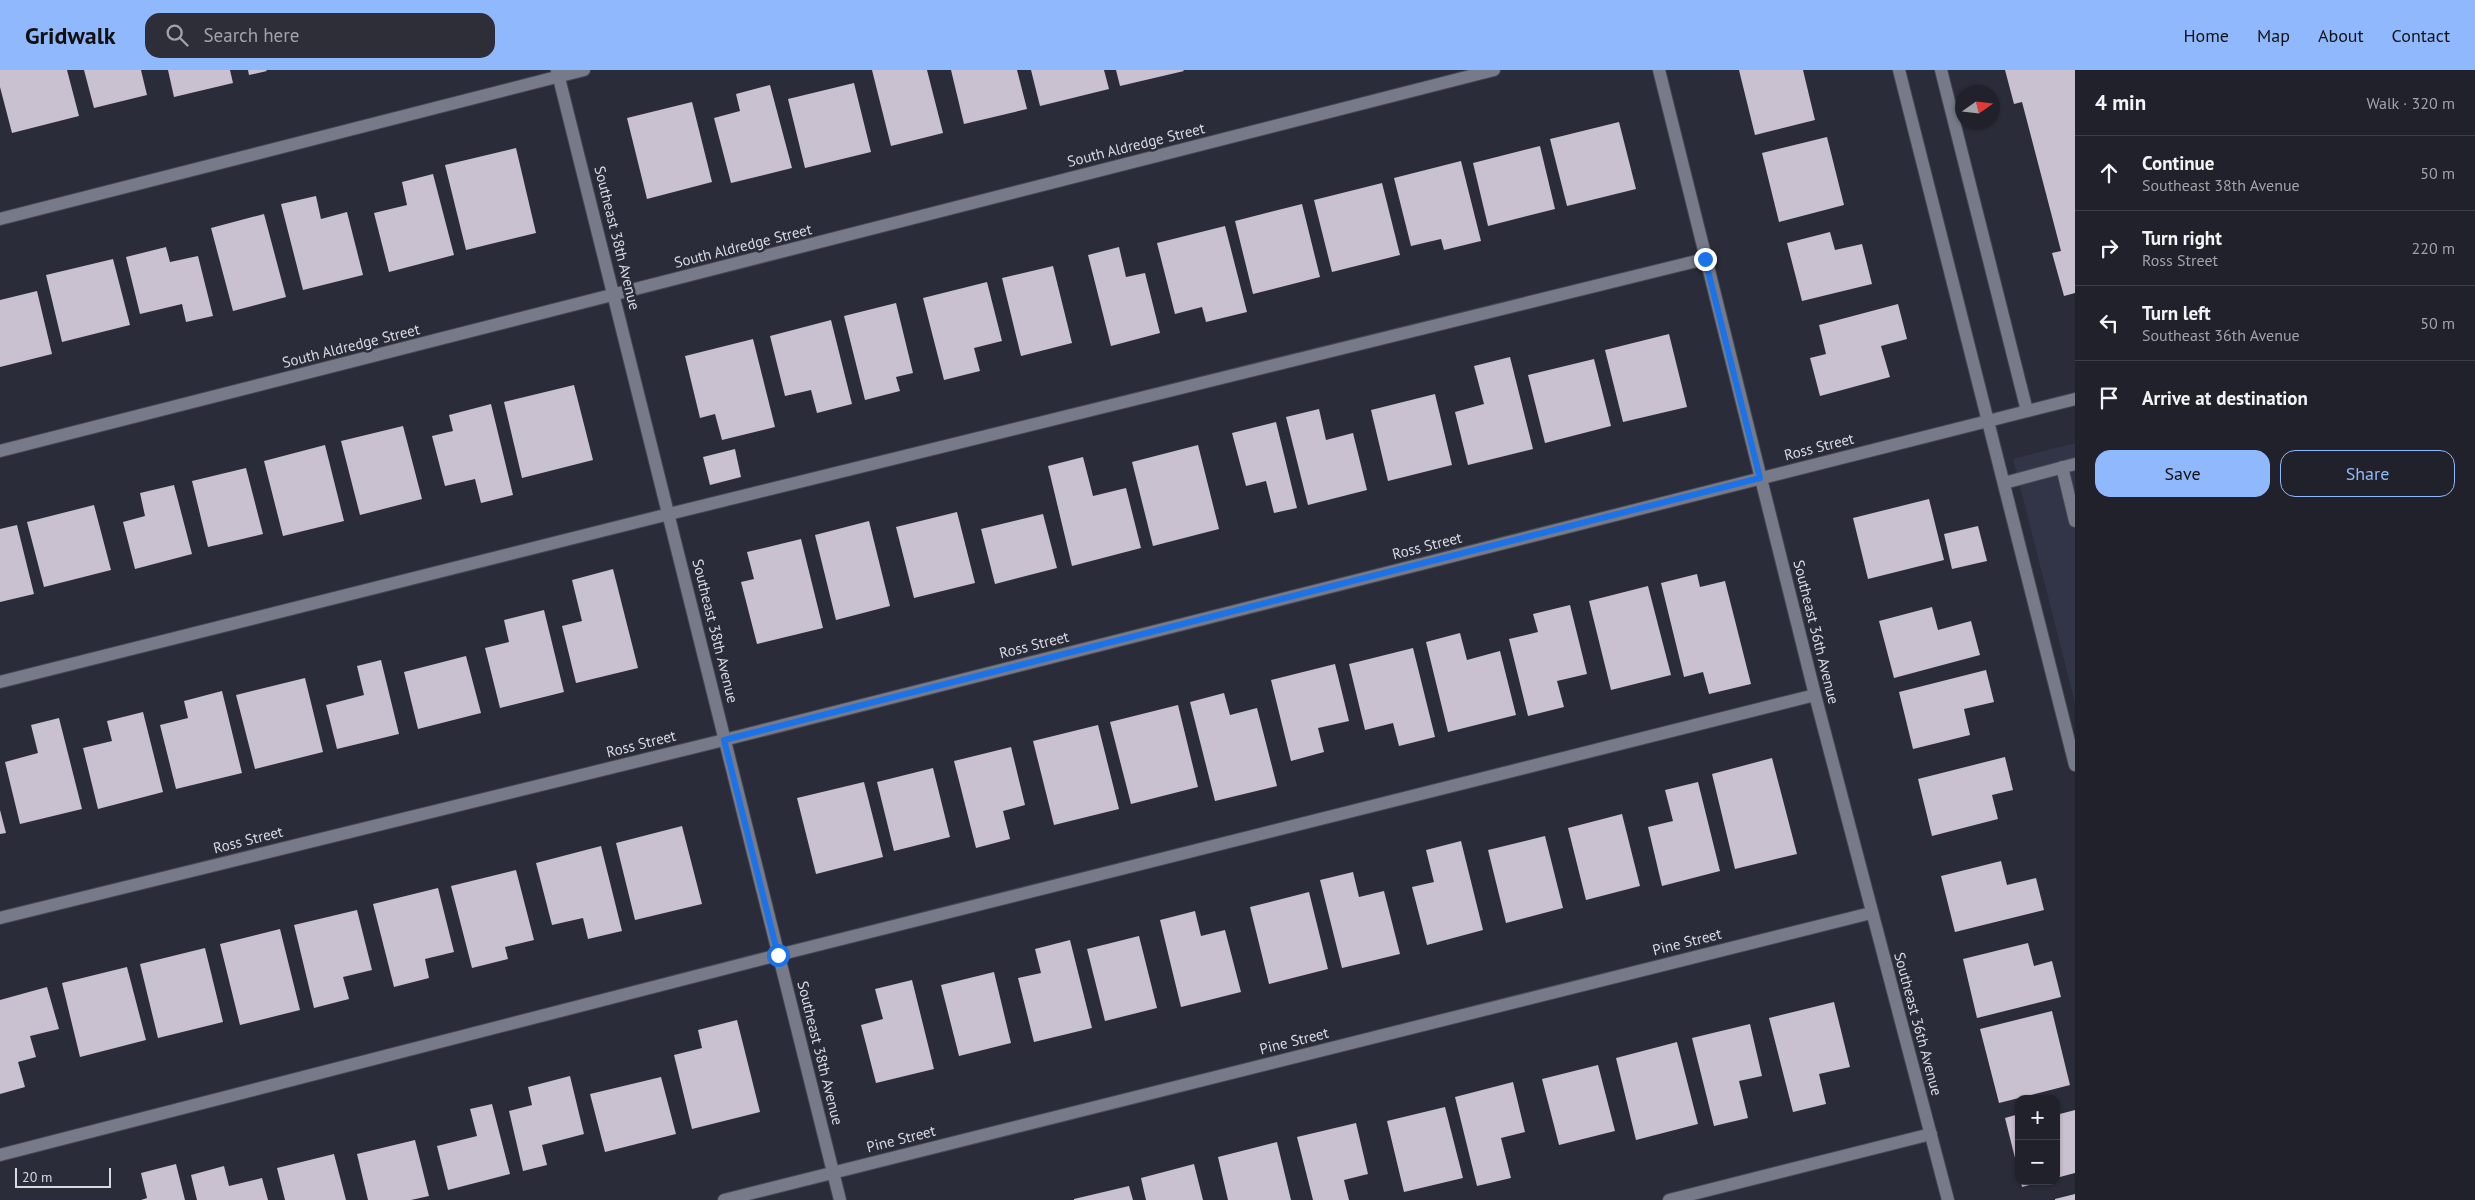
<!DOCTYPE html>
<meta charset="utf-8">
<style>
body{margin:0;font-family:"PT Sans",sans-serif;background:#2d2e37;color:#f1f3f6}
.controls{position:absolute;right:15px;bottom:15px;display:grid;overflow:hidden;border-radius:10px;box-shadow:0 1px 4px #0004}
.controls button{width:45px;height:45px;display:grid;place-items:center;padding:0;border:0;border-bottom:1px solid #3d3e47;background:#20212b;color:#f1f3f6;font:25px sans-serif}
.compass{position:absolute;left:1955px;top:15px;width:45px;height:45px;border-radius:50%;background:#20212b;box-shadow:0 1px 4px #0004;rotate:76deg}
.scale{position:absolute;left:15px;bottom:12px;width:96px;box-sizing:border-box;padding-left:5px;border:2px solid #d8dae2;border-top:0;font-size:14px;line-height:18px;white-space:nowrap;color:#d8dae2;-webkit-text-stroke:4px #2a2c39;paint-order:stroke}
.stop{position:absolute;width:15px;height:15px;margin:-11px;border:4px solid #1a73e8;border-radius:50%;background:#fff}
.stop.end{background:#1a73e8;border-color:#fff;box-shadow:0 1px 5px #0008}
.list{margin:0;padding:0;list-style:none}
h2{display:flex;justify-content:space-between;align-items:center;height:65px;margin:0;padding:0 20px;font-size:21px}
h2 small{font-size:16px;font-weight:400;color:#a2a3a9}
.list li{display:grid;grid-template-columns:32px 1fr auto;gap:15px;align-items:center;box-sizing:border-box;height:75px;padding:0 20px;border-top:1px solid #3d3e47}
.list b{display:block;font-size:19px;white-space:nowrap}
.list p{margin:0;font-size:16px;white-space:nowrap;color:#a2a3a9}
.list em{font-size:16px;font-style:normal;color:#a2a3a9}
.actions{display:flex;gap:10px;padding:15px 20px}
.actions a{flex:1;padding:11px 0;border:1px solid #90b8fd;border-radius:15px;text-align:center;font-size:18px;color:#90b8fd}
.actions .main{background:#90b8fd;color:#111}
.icon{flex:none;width:28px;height:28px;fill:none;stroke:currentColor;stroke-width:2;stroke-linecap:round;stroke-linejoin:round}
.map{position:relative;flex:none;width:2075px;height:1130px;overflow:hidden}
header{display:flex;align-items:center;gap:30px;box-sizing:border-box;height:70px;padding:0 25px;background:#90b8fd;color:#111}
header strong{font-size:24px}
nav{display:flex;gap:28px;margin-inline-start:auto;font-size:18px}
.search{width:350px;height:45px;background:#2d2e37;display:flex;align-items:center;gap:12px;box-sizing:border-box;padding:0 18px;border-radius:15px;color:#a2a3a9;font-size:19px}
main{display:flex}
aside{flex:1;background:#20212b}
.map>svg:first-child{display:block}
.built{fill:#313547}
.building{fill:#cac1d0}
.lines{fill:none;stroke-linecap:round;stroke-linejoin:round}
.service-casing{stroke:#454752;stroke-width:14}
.minor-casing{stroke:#454752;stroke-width:14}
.tertiary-casing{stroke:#454752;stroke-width:14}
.service{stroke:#777a89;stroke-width:12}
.minor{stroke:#777a89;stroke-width:12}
.tertiary{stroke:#777a89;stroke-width:12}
.route{stroke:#1a73e8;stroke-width:6}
.labels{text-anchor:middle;stroke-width:5;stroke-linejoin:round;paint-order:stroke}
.street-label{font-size:15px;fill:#d8dae2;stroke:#2a2c39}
</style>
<header>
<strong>Gridwalk</strong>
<div class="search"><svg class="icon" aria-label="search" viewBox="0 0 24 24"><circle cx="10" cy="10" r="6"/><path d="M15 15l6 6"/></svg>Search here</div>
<nav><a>Home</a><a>Map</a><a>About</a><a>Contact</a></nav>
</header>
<main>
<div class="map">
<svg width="2075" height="1130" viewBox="0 0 2075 1130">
<rect width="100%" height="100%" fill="#2a2c39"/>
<path class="built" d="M2075,373V633L2013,389Z"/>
<path class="building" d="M0,0H67L79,46L12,63L0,17Z
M84,0H141L147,25L94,38Z
M168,0H230L233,13L174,27Z
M248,0H266L267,1L249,5Z
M872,0H927L943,63L891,76Z
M951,0H1017L1027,39L964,54Z
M1031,0H1104L1109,19L1040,36Z
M1116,0H1183L1184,1L1120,16Z
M1739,0H1803L1815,50L1755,65Z
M2005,0H2075V223L2064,226L2052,183L2061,181L2022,32L2014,34Z
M854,13L871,82L805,98L788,29Z
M770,15L792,98L731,113L714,48L740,41L736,24Z
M692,32L712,112L647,129L627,48Z
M1619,52L1636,119L1567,136L1550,69Z
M1827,67L1844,135L1779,152L1762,83Z
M1540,76L1555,139L1488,156L1473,93Z
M516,78L536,163L466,180L445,95Z
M1461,91L1481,171L1444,180L1441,169L1411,176L1394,108Z
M433,104L454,185L389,202L374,143L407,135L402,112Z
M1382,113L1400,185L1332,202L1314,130Z
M316,126L321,149L347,142L363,205L303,220L281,134Z
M1302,134L1320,207L1253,224L1235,151Z
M264,144L286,227L233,241L211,158Z
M1225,156L1247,242L1206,252L1202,237L1175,244L1157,173Z
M1830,162L1835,180L1862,174L1872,214L1802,231L1787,173Z
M166,177L170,192L198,186L213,246L186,252L182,234L140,244L126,187Z
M1119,177L1126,207L1145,203L1160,263L1111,276L1088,185Z
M113,189L130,255L62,272L46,205Z
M1053,196L1072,273L1021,286L1002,208Z
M987,212L1002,271L974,278L980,301L944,310L923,228Z
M37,221L52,284L0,297V230Z
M896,233L913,303L896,307L900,321L865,330L844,246Z
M1898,234L1907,269L1881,276L1890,307L1820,326L1810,288L1826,284L1819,255Z
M831,250L852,334L817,343L811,320L785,326L770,266Z
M1669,264L1687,337L1623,352L1605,280Z
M753,269L775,357L722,370L715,344L700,348L685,286Z
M1510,287L1533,379L1468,395L1455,342L1484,334L1474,296Z
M1594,289L1611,356L1545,373L1528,305Z
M574,315L593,390L522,408L504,332Z
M1435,324L1452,395L1388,411L1371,340Z
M491,334L513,425L481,433L475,409L445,416L432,366L453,361L449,345Z
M1319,339L1326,370L1353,363L1367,420L1308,435L1286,347Z
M1276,352L1297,438L1274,443L1266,411L1246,416L1232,363Z
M403,356L422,429L360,445L341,371Z
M325,375L344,451L283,466L264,391Z
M1198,375L1219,459L1153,476L1132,392Z
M735,379L741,407L710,415L703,387Z
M1083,387L1093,426L1126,418L1141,478L1072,496L1048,396Z
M246,398L263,464L208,477L192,411Z
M174,415L192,484L135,499L123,452L145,446L140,423Z
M1929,429L1944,490L1868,509L1853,448Z
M94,435L111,500L44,517L27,452Z
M957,442L975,513L914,528L896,457Z
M1043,444L1057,498L995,514L981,459Z
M869,451L890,536L836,550L815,465Z
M17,455L34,524L0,532V459Z
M1978,456L1987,491L1952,499L1944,464Z
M801,469L823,558L757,574L741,512L754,509L747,482Z
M613,499L638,598L576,613L562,556L582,551L572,510Z
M1697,504L1700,517L1725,511L1751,614L1709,624L1703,602L1684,607L1661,513Z
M1648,516L1671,605L1611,620L1589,531Z
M1570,535L1587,604L1557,611L1564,637L1528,646L1509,569L1538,562L1533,544Z
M1932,537L1938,560L1971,551L1980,585L1894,608L1879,551Z
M544,540L564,622L500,638L485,578L509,572L504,550Z
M1460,563L1467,590L1500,581L1516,645L1448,662L1426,572Z
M1413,578L1435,667L1399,676L1393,653L1365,660L1349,594Z
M466,586L481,643L418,659L404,602Z
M381,590L399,664L337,679L326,635L364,625L357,596Z
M1335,594L1349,651L1318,658L1324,682L1291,691L1271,610Z
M1986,600L1994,632L1964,639L1970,665L1913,679L1899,622Z
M305,608L323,682L255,699L236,625Z
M222,621L242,703L176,719L160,655L188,648L184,631Z
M1224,623L1230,645L1257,638L1277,716L1215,731L1190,632Z
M1178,635L1198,717L1131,734L1110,652Z
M143,642L163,722L98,739L83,678L112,671L107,651Z
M59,648L82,739L20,754L5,692L38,683L31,655Z
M1098,655L1119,739L1054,755L1033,671Z
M1011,677L1025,735L1003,741L1010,769L976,778L954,691Z
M2005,687L2013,720L1992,725L1998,749L1932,766L1918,709Z
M1772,688L1797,784L1735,799L1712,704Z
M933,698L950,767L894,781L877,712Z
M864,712L883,787L816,804L797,728Z
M1698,712L1720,801L1662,816L1648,757L1673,751L1665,720Z
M0,740L6,763L0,764Z
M1622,744L1640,816L1586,830L1568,758Z
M682,756L702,834L635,850L616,773Z
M1545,766L1563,838L1506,853L1488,780Z
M1461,771L1483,860L1427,875L1412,817L1434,812L1426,780Z
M601,776L622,861L588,869L583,848L552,855L536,793Z
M2001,791L2007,815L2036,808L2044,840L1955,862L1941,806Z
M516,800L534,870L505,877L508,889L472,898L451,816Z
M1353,802L1359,827L1384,821L1400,884L1342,898L1320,810Z
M438,818L454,882L425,889L429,908L394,917L373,834Z
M1309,822L1328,899L1269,914L1250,837Z
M357,840L372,900L343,907L349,929L314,938L294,855Z
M1195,841L1201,866L1225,860L1241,922L1181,937L1160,850Z
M280,859L300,940L240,955L220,874Z
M1139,866L1157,938L1105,951L1087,879Z
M1070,870L1092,958L1034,972L1018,908L1041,903L1035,879Z
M2028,873L2034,896L2052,891L2061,927L1977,948L1963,889Z
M205,878L223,952L158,968L140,894Z
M127,897L146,970L80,987L62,913Z
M994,902L1011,973L959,986L941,915Z
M912,910L934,999L876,1013L861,955L883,949L875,919Z
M47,917L59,959L30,966L36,987L18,992L25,1017L0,1024V930Z
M1834,932L1850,997L1819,1004L1826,1034L1793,1042L1769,948Z
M2052,941L2070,1015L1999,1033L1980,959Z
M737,950L760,1042L692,1059L674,985L702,978L698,960Z
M1750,954L1762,1006L1739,1011L1748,1048L1714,1056L1692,968Z
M1677,972L1698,1054L1636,1070L1616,988Z
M1598,995L1615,1061L1559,1075L1542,1009Z
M570,1006L584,1064L542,1075L547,1095L523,1101L509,1041L532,1035L528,1017Z
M661,1007L676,1064L605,1082L590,1024Z
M1513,1012L1525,1062L1501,1068L1511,1108L1477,1116L1455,1027Z
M492,1034L510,1104L448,1120L437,1076L477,1066L470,1039Z
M1445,1037L1463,1108L1404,1122L1387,1051Z
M2075,1040V1103L2056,1108V1045Z
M2019,1044V1100H2018L2005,1048Z
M1356,1053L1368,1104L1344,1110L1349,1130H1313L1297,1067Z
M415,1070L429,1126L411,1130H368L357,1084Z
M1277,1072L1291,1130H1228L1218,1087Z
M334,1084L346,1130H285L277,1098Z
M176,1094L185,1130H141L147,1128L141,1103Z
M1194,1094L1203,1130H1146L1141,1108Z
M224,1096L229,1116L262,1108L268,1130H197L191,1105Z
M2021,1111H2041V1112L2022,1117Z
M1129,1116L1133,1130H1074V1129Z
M2075,1124V1130H2055V1129Z"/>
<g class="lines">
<defs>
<path id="service" d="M1899,0L2075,695
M1941,0L2027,341
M0,149L584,0
M2062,397L2075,451
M2004,413L2075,394
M0,612L669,444L1705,189
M0,1085L778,885L1815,625
M1669,1130L1931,1064"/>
<path id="minor" d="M557,0L840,1130
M1659,0L1815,625L1948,1130
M0,381L1494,0
M724,1130L1871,843"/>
<path id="tertiary" d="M0,848L724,670L2075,329"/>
</defs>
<use href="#service" class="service-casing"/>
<use href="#minor" class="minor-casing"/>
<use href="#tertiary" class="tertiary-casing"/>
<use href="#service" class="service"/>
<use href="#minor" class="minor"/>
<use href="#tertiary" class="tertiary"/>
</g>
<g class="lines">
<path class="route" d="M778,885L724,670L1760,408L1705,189"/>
</g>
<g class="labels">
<g class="street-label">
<text transform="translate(1136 75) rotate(-14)" y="5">South Aldredge Street</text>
<text transform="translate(617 168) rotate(76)" y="5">Southeast 38th Avenue</text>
<text transform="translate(743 176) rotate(-14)" y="5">South Aldredge Street</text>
<text transform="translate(351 276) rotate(-14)" y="5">South Aldredge Street</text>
<text transform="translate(1819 377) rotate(-14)" y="5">Ross Street</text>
<text transform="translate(1427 476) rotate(-14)" y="5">Ross Street</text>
<text transform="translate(715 561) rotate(76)" y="5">Southeast 38th Avenue</text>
<text transform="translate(1816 562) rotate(76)" y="5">Southeast 36th Avenue</text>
<text transform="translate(1034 575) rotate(-14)" y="5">Ross Street</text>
<text transform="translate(641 674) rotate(-14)" y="5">Ross Street</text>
<text transform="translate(248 770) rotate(-14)" y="5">Ross Street</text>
<text transform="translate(1687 872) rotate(-14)" y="5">Pine Street</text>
<text transform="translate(1918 954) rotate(75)" y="5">Southeast 36th Avenue</text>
<text transform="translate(1294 971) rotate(-14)" y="5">Pine Street</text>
<text transform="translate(820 983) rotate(76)" y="5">Southeast 38th Avenue</text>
<text transform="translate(901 1069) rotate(-14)" y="5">Pine Street</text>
</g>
</g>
</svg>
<div class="controls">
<button>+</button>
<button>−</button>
</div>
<svg class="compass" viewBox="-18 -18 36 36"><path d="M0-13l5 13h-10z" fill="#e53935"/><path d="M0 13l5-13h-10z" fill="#a2a3a9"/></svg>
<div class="scale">20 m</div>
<div class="stop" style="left:778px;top:885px"></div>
<div class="stop end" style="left:1705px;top:189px"></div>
</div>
<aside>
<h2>4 min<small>Walk · 320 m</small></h2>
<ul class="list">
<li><svg class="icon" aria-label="ahead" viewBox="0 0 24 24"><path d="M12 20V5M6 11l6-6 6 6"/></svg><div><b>Continue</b><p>Southeast 38th Avenue</p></div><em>50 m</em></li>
<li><svg class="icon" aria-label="right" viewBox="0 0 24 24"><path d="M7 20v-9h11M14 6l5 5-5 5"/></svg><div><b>Turn right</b><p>Ross Street</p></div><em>220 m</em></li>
<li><svg class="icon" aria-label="left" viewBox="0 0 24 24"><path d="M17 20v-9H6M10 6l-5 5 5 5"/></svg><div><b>Turn left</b><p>Southeast 36th Avenue</p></div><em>50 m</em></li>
<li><svg class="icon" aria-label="arrive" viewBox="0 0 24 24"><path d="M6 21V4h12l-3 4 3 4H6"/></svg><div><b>Arrive at destination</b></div></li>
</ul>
<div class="actions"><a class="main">Save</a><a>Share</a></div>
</aside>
</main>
